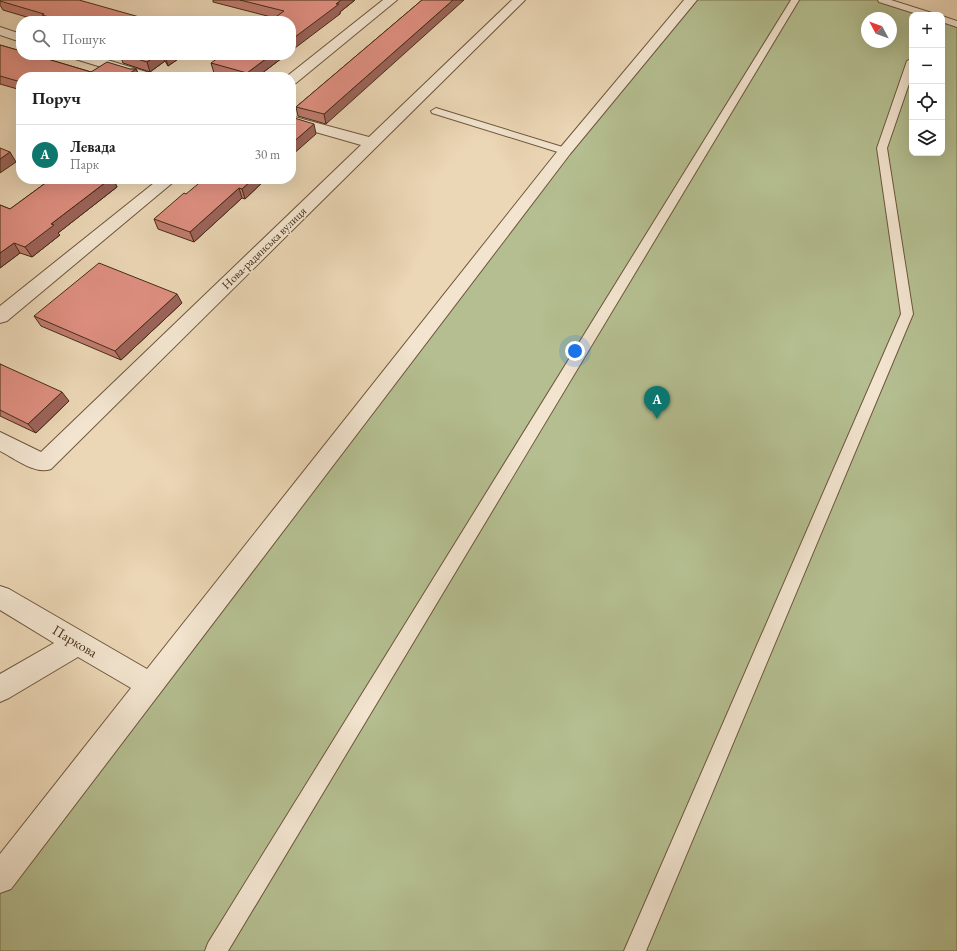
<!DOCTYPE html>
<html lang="uk">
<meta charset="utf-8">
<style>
body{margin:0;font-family:"EB Garamond",serif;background:#f6f6f6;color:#202124}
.controls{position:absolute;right:12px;top:12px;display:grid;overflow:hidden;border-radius:8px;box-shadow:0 4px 16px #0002}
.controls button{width:36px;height:36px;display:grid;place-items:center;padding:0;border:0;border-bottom:1px solid #e0e0e0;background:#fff;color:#202124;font:20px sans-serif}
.compass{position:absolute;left:861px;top:12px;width:36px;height:36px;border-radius:50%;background:#fff;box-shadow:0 4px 16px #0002;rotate:311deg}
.you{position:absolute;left:575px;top:351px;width:14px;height:14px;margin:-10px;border:3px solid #fff;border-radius:50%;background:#1a73e8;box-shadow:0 0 0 6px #1a73e833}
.badge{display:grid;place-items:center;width:26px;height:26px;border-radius:50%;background:#0f766e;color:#fff;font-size:13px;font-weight:700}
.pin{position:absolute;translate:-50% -33px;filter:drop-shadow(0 1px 2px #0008)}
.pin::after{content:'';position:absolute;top:21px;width:14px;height:12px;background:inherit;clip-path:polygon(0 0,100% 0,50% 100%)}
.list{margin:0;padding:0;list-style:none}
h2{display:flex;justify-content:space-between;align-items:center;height:52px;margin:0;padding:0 16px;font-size:17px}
h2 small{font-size:13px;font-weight:400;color:#757577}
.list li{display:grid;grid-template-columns:26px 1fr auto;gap:12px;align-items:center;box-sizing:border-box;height:60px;padding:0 16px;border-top:1px solid #e0e0e0}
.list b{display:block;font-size:15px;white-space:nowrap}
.list p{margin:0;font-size:13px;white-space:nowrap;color:#757577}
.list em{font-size:13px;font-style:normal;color:#757577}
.icon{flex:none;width:22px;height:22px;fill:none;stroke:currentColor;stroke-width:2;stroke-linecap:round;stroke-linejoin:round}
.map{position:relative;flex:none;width:957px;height:951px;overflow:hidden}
.search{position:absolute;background:#fff;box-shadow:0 4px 16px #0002;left:16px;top:16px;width:280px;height:44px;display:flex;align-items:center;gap:10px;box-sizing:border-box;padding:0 14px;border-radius:16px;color:#757577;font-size:15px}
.panel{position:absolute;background:#fff;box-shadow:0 4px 16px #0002;left:16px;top:72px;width:280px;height:112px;border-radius:16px}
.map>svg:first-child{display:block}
.green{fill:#b4be90;stroke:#7c7552;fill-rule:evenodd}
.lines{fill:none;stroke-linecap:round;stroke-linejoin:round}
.lane-casing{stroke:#6e563c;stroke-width:2}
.street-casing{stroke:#6e563c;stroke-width:2}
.lane{fill:#f2e4cf;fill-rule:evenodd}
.street{fill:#f2e4cf;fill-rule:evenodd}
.wall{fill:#c07b6f;stroke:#452c14}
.shaded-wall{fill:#9c645a;stroke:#452c14}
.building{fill:#df8f81;stroke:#452c14}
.labels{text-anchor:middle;stroke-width:3;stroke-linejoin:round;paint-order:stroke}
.far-street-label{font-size:12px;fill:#452c14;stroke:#f2e4cf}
.street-label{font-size:14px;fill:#452c14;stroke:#f2e4cf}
</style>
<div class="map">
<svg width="957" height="951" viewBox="0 0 957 951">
<rect width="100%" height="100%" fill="#ebd6b5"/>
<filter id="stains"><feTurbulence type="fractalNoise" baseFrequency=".005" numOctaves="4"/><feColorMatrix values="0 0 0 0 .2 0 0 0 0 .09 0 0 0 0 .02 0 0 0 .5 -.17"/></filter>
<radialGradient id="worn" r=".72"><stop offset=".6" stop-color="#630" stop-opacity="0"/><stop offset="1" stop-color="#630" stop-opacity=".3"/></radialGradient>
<path class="green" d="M691,0H882L929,15H912V153H942V19L957,24V951H0V878ZM867,18H891V42H867Z"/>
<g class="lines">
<defs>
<path id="lane" d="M791,0H799L228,951H205L208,943Z
M878,0H891L932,13L933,15H920L879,2Z
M942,16L957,21V27L942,22Z
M912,58V75L887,148L913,314L646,951H624L901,314L877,148L907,61Z
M436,108L569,149L570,151L569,153H561L432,113L431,111Z"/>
<path id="street" d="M383,0H397L296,83L291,84V77H286Z
M512,0H525L51,469C35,475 14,458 0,451V432L41,452L361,145L291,125V116L369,137Z
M684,0H697L570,154L11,889L0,893V854L131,688L78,657L9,698L0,702V674L54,643L0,610V586L9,589L147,669L560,148Z
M0,27L21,34V42L0,35Z
M70,55H91L153,74L155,77H134L72,58Z
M159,179H177L7,321L0,323V306Z"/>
</defs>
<use href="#lane" class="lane-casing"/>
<use href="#street" class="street-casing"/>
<use href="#lane" class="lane"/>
<use href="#street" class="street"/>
</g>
<path class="wall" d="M0,0L150,21H40L3,10L0,5Z
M213,0H355L340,12V14L275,18L213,2Z
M422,0L326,124L298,116L296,107Z
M0,45L91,72L136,69L140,77H21V90L0,84Z
M120,55H184L168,66L165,61L150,72L123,63Z
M286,55L257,77H229L214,73L211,63Z
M51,179H120L115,183L117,187L58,233L60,235L32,257L20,253L0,268V205L10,209Z
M266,179L245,199L242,198L194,242L158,229L154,219L186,194Z
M182,303L121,360L41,326L34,316Z
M0,364L69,401L36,433L0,416Z"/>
<path class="shaded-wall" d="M341,0H355L340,12V14L291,51V40Z
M453,0H464L326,124L324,114Z
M157,55H163L165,61L150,72L147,62Z
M166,55H184L168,66L165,56Z
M271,55H286L257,77H248L247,73Z
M136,69L140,77H124Z
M314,124L316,134L291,156V144Z
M10,152L16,162L0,173V159Z
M110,179H120L115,183L117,187L58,233L60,235L32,257L25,247L51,224Z
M253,179H266L245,199L242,189Z
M239,188L242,198L194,242L190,232Z
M14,243L20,253L0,268V253Z
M177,294L182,303L121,360L115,351Z
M62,392L69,401L36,433L28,424Z"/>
<path class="building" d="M0,0H79L150,20L147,21H63L42,15L44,14L0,1Z
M240,0H341L336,4H339L291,40V21H270L284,11Z
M422,0H453L324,114L296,107Z
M0,45L21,51V55H34L91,72L107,62L130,69H136L124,77H21V82L0,76Z
M124,55H157L147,62Z
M222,55H271L247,73L211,63Z
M291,117L314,124L291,144Z
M0,148L10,152L0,159Z
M51,179H110L51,224L54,225L25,247L14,243L0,253V205L10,209Z
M204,179H253L242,189L239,188L190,232L154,219L184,193L186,194Z
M99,263L177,294L115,351L34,316Z
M0,364L62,392L28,424L0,410Z"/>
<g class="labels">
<g class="far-street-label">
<text transform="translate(264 248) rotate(-44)" y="4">Нова-радянська вулиця</text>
</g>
<g class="street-label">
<text transform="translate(75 641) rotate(31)" y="5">Паркова</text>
</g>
</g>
<rect width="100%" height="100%" filter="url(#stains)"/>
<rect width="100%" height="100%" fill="url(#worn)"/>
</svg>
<div class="controls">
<button>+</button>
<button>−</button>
<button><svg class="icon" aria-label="locate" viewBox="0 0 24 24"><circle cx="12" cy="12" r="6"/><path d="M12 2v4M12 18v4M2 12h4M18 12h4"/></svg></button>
<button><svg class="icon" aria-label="layers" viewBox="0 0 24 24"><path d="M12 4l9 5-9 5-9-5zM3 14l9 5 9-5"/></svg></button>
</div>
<svg class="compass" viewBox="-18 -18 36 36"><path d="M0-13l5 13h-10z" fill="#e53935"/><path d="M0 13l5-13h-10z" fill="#757577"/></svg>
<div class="you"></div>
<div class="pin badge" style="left:657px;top:419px">A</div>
<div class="search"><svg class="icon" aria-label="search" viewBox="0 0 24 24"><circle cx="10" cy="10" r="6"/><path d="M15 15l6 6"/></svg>Пошук</div>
<section class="panel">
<h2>Поруч<small></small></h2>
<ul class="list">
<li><span class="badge">A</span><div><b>Левада</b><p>Парк</p></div><em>30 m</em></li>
</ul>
</section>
</div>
